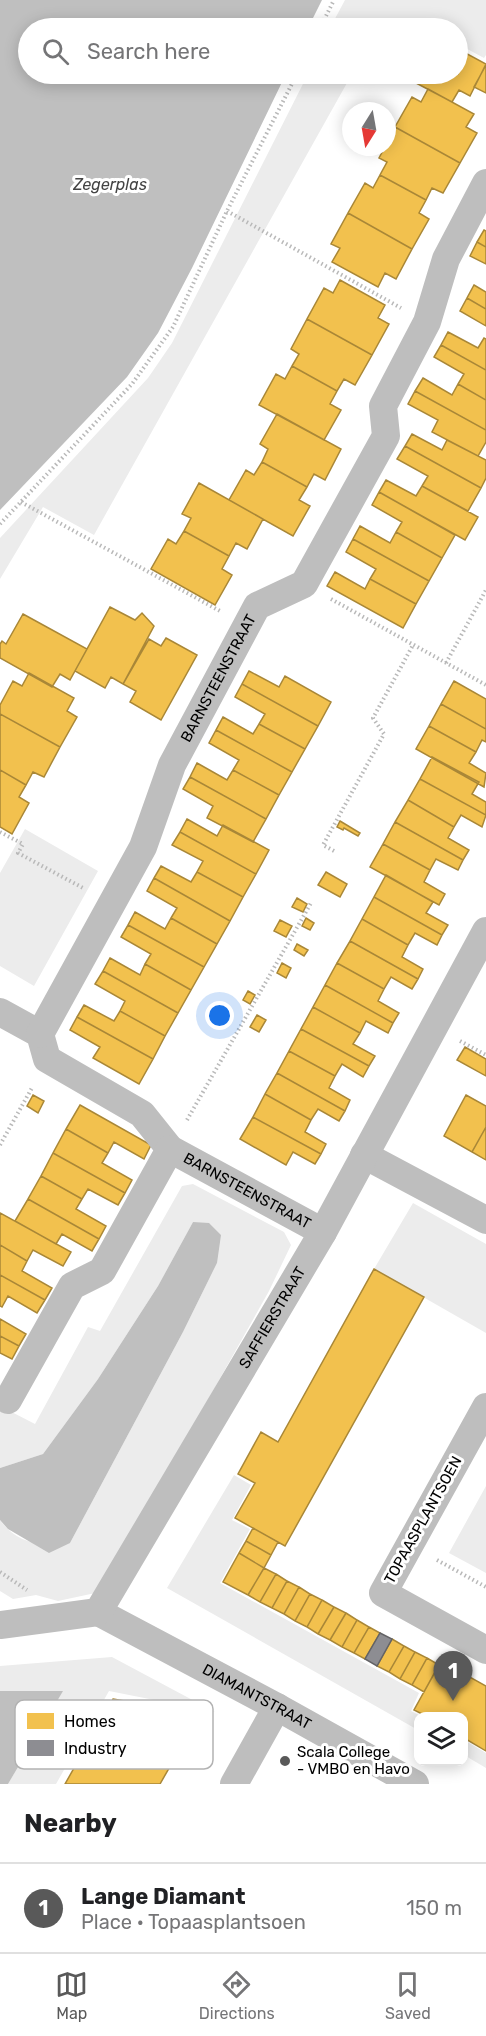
<!DOCTYPE html>
<meta charset="utf-8">
<style>
body{margin:0;font-family:Rubik,sans-serif;background:#f2f2f2;color:#202124}
.controls{position:absolute;right:18px;bottom:18px;display:grid;overflow:hidden;border-radius:12px;box-shadow:0 3px 15px #0003}
.controls button{width:54px;height:54px;display:grid;place-items:center;padding:0;border:0;border-bottom:2px solid #e0e0e0;background:#fff;color:#202124;font:30px sans-serif}
.compass{position:absolute;left:342px;top:102px;width:54px;height:54px;border-radius:50%;background:#fff;box-shadow:0 3px 15px #0003;rotate:191deg}
.you{position:absolute;left:220px;top:1016px;width:21px;height:21px;margin:-15px;border:4px solid #fff;border-radius:50%;background:#1a73e8;box-shadow:0 0 0 9px #1a73e833}
.badge{display:grid;place-items:center;width:39px;height:39px;border-radius:50%;background:#595959;color:#fff;font-size:20px;font-weight:700}
.pin{position:absolute;translate:-50% -50px;filter:drop-shadow(0 2px 3px #0008)}
.pin::after{content:'';position:absolute;top:32px;width:21px;height:18px;background:inherit;clip-path:polygon(0 0,100% 0,50% 100%)}
.list{margin:0;padding:0;list-style:none}
h2{display:flex;justify-content:space-between;align-items:center;height:78px;margin:0;padding:0 24px;font-size:26px}
h2 small{font-size:20px;font-weight:400;color:#757577}
.list li{display:grid;grid-template-columns:39px 1fr auto;gap:18px;align-items:center;box-sizing:border-box;height:90px;padding:0 24px;border-top:2px solid #e0e0e0}
.list b{display:block;font-size:22px;white-space:nowrap}
.list p{margin:0;font-size:20px;white-space:nowrap;color:#757577}
.list em{font-size:20px;font-style:normal;color:#757577}
.icon{flex:none;width:33px;height:33px;fill:none;stroke:currentColor;stroke-width:2;stroke-linecap:round;stroke-linejoin:round}
.map{position:relative;flex:none;width:486px;height:1784px;overflow:hidden}
.search{position:absolute;background:#fff;box-shadow:0 3px 15px #0003;left:18px;right:18px;top:18px;height:66px;display:flex;align-items:center;gap:15px;box-sizing:border-box;padding:0 21px;border-radius:33px;color:#757577;font-size:22px}
.sheet{height:168px;background:#fff}
nav{display:flex;justify-content:space-around;align-items:center;box-sizing:border-box;height:84px;border-top:2px solid #e0e0e0;background:#fff;font-size:16px;color:#757577}
nav a{display:grid;justify-items:center;gap:3px}
nav .on{color:#595959}
.map>svg:first-child{display:block}
.green{fill:#ececec}
.water{fill:#bfbfbf}
.homes{fill:#f2c14e;stroke:#a98737;stroke-width:1.5}
.industry{fill:#8d8d92;stroke:#636366;stroke-width:1.5}
.lines{fill:none;stroke-linecap:round;stroke-linejoin:round}
.path{stroke:#b9b9b9;stroke-width:4;stroke-dasharray:1.5 3;stroke-linecap:butt}
.minor{stroke:#bebebe;stroke-width:28}
.poi-dot{fill:#595959;stroke:#fff;stroke-width:2}
.labels{text-anchor:middle;stroke-width:6;stroke-linejoin:round;paint-order:stroke}
.street-label{font-size:15px;fill:#000;stroke:#fff}
.poi-label{font-size:15px;fill:#000;stroke:#fff;text-anchor:start}
.water-label{font-size:16px;font-style:italic;fill:#444;stroke:#fff}
.key{fill:#fff;stroke:#b2b2b2;stroke-width:1.5}
.key-label{font-size:16px;fill:#000}
</style>
<div class="map">
<svg width="486" height="1784" viewBox="0 0 486 1784">
<rect width="100%" height="100%" fill="#fff"/>
<path class="green" d="M345,0H486V55L484,58L458,44V28H430L422,24L414,28H330Z
M308,74H352L94,535L43,507L0,579V538L148,378L172,343Z
M25,829L98,871L34,986L0,966V873Z
M193,1184L284,1232L291,1245L269,1291L100,1592L58,1601L36,1595L13,1599L0,1591V1520C21,1547 38,1543 70,1543L183,1332L217,1263L193,1222L158,1286L98,1379L43,1454L0,1468V1406L35,1424L88,1327L100,1331L182,1186Z
M413,1203L486,1244V1333L374,1269Z
M234,1475L251,1485L232,1520L250,1529L220,1583L419,1693L411,1711L421,1716H418V1730L167,1588Z
M486,1486V1573L449,1553Z
M112,1657L215,1712L109,1691L56,1784H8L62,1691H0V1666Z
M464,1740L486,1753V1768L464,1755Z"/>
<path class="water" d="M0,0H322L308,28H28V74H286L192,268L158,333L127,377L0,510Z
M193,1222L209,1223L221,1235L217,1263L183,1332L70,1543L49,1553L8,1529L0,1520V1468L43,1454L98,1379L158,1286Z
M0,1691H63L8,1784H0Z"/>
<path class="homes" d="M458,49L486,64L470,96L459,90L452,102L399,74H458Z
M486,65V93L474,87Z
M428,89L474,114L466,127L477,133L460,163L395,127L412,97L421,102Z
M395,127L460,163L443,193L432,188L426,200L380,175L387,162L379,158L385,147H387V143Z
M380,175L426,200L419,213L429,219L412,249L348,213L365,183L373,188Z
M348,213L412,249L396,279L385,273L378,287L332,262L340,248L331,244Z
M484,230L486,231V247L477,242Z
M477,242L486,247V264L470,256Z
M340,280L385,305L378,318L389,324L372,355L307,319L324,288L333,293Z
M474,285L486,292V309L467,298Z
M467,298L486,309V326L460,311Z
M307,319L372,355L355,385L344,379L337,391L292,366L299,354L291,349Z
M448,332L478,348L484,338L486,339V370L441,345Z
M441,345L486,370V400L458,384L464,374L434,357Z
M292,366L337,391L330,404L341,410L324,440L259,405L276,374L285,379Z
M423,378L452,395L458,384L486,400V430L415,391Z
M415,391L486,430V442L478,456L432,432L438,420L408,404Z
M277,414L341,449L325,480L314,474L307,487L262,462L268,449L260,444Z
M412,434L442,450L447,440L486,460V478L481,488L405,446Z
M405,446L481,488L468,511L422,486L428,476L397,459Z
M262,462L307,487L299,500L310,506L293,536L229,500L246,470L254,475Z
M386,480L416,496L422,486L478,517L465,540L379,492Z
M199,483L263,519L247,549L236,543L229,556L184,531L191,518L182,514Z
M379,492L455,535L442,558L396,532L402,522L372,505Z
M360,526L390,543L396,532L442,558L429,581L353,539Z
M184,531L229,556L222,569L232,575L215,605L151,569L168,539L176,544Z
M353,539L429,581L416,604L370,579L376,569L346,552Z
M335,572L365,589L370,579L416,604L403,628L327,586Z
M110,607L135,620L142,613L154,626L123,684L111,677L105,688L75,671Z
M23,614L87,649L70,680L60,674L52,687L0,658V644L2,641L6,644Z
M166,638L197,655L161,720L130,702L136,691L123,684L149,639L161,646Z
M249,671L279,687L285,676L331,702L318,726L242,684Z
M29,673L74,698L67,711L77,717L60,747L0,714V705L13,681L22,686Z
M454,681L486,699V729L441,704Z
M242,684L318,726L305,749L259,724L265,714L235,697Z
M441,704L486,729V742L482,740L476,752L429,726Z
M0,714L60,747L44,777L33,772L26,785L0,770Z
M223,717L253,734L259,724L305,749L292,772L216,730Z
M429,726L476,752L469,763L486,773L484,787L416,749Z
M216,730L292,772L279,795L233,770L239,760L209,743Z
M432,757L479,782L472,794L486,802V815L420,779Z
M197,763L227,780L233,770L279,795L266,819L190,777Z
M0,770L26,785L19,797L29,803L12,834L0,827Z
M190,777L266,819L253,842L207,818L213,806L183,789Z
M420,779L486,815L482,827L461,815L454,827L408,800Z
M408,800L454,827L448,838L469,850L463,860L395,822Z
M187,819L217,836L223,825L269,850L256,874L180,832Z
M340,821L360,833L358,836L344,828L343,830L337,827Z
M395,822L463,860L458,870L436,859L430,870L383,844Z
M180,832L256,874L243,897L197,872L203,861L172,845Z
M383,844L430,870L424,882L445,894L439,905L370,867Z
M161,866L191,882L197,872L243,897L230,921L154,878Z
M326,872L347,884L340,897L318,885Z
M386,875L433,902L426,913L448,925L442,935L374,897Z
M154,878L230,921L217,944L171,918L177,908L147,891Z
M374,897L442,935L437,945L415,933L408,945L362,919Z
M297,898L307,904L303,912L292,907Z
M135,912L165,929L171,918L217,944L204,967L128,925Z
M306,918L314,923L310,930L302,926Z
M362,919L408,945L402,957L423,969L418,979L350,941Z
M280,920L292,926L286,937L274,931Z
M128,925L204,967L191,990L145,964L151,954L121,937Z
M350,941L418,979L412,989L391,977L384,989L337,963Z
M297,944L308,950L304,956L294,950Z
M110,958L140,975L145,964L191,990L178,1013L103,971Z
M282,963L291,968L286,978L277,973Z
M337,963L384,989L378,1001L399,1013L393,1023L325,985Z
M103,971L178,1013L165,1036L120,1011L125,1001L95,984Z
M325,985L393,1023L388,1033L366,1021L360,1033L313,1007Z
M248,991L255,995L250,1004L243,1000Z
M84,1005L114,1021L120,1011L165,1036L153,1059L77,1017Z
M313,1007L360,1033L353,1044L375,1056L369,1066L301,1029Z
M257,1015L266,1020L259,1032L250,1027Z
M77,1017L153,1059L139,1084L93,1058L100,1047L70,1030Z
M301,1029L369,1066L363,1077L342,1064L335,1076L289,1051Z
M465,1047L486,1059V1076L457,1060Z
M289,1051L335,1076L329,1088L350,1100L345,1111L277,1073Z
M277,1073L345,1111L339,1121L318,1109L311,1120L265,1094Z
M265,1094L311,1120L305,1132L326,1144L321,1154L253,1117Z
M33,1095L44,1101L38,1113L27,1106Z
M466,1095L486,1106V1127L472,1152L444,1136Z
M80,1105L151,1145L144,1159L114,1142L108,1153L66,1129Z
M253,1117L321,1154L315,1164L293,1152L286,1165L240,1139Z
M486,1127V1160L472,1152Z
M66,1129L108,1153L102,1163L132,1180L125,1193L53,1153Z
M53,1153L125,1193L118,1205L88,1189L82,1199L41,1176Z
M41,1176L82,1199L76,1209L106,1226L99,1239L28,1199Z
M28,1199L99,1239L92,1251L62,1234L56,1244L15,1221Z
M0,1213L71,1252L63,1266L33,1250L27,1261L0,1245Z
M0,1245L27,1261L22,1271L52,1288L45,1300L0,1275Z
M374,1269L424,1297L285,1546L235,1518L255,1483L238,1474L261,1432L278,1442Z
M0,1275L45,1300L37,1313L8,1296L2,1307L0,1306Z
M0,1319L26,1334L19,1346L0,1336Z
M0,1336L19,1346L12,1359L0,1353Z
M253,1528L278,1542L271,1555L246,1541Z
M246,1541L271,1555L264,1568L239,1553Z
M239,1553L264,1568L248,1595L223,1582Z
M264,1568L276,1574L260,1602L248,1595Z
M276,1574L287,1581L272,1608L260,1602Z
M287,1581L299,1587L284,1614L272,1608Z
M299,1587L310,1594L295,1621L284,1614Z
M310,1594L322,1600L307,1627L295,1621Z
M322,1600L334,1607L318,1634L307,1627Z
M334,1607L346,1613L330,1640L318,1634Z
M346,1613L357,1620L342,1647L330,1640Z
M357,1620L369,1627L354,1653L342,1647Z
M369,1627L380,1633L365,1659L354,1653Z
M392,1639L404,1646L389,1672L377,1666Z
M404,1646L415,1652L400,1679L389,1672Z
M415,1652L427,1658L412,1685L400,1679Z
M427,1658L439,1665L424,1692L412,1685Z
M441,1661L486,1686V1751L464,1738V1716H426L414,1710Z
M113,1699L200,1714L160,1784H65Z"/>
<path class="industry" d="M380,1633L392,1639L377,1666L365,1659Z"/>
<g class="lines">
<path class="path" d="M320,28L334,0
M227,211L401,308
M21,502L220,611
M0,524L132,384L173,327L227,211L297,74
M331,599L486,685
M446,663L486,590
M0,832L23,844L18,853L85,889
M334,851L323,845L384,734L373,718L413,645
M460,1041L486,1055
M187,1120L311,903
M0,1145L33,1086
M437,1560L486,1587
M0,1572L27,1590"/>
<g class="minor">
<path id="s1" d="M0,1012L40,1034L47,1059L142,1114L170,1149L323,1232"/>
<path id="s2" d="M40,1034L143,847L172,765L257,606L304,584L386,436L383,406L427,322L446,259L486,183"/>
<path d="M364,1155L486,1220"/>
<path d="M8,1400L72,1286L102,1271L170,1149"/>
<path d="M486,1407L383,1593L486,1650"/>
<path id="s3" d="M98,1612L277,1707L415,1784"/>
<path id="s4" d="M0,1625L98,1612L323,1232L486,931"/>
<path d="M234,1784L277,1707"/>
</g>
</g>
<circle class="poi-dot" cx="285" cy="1761" r="6"/>
<g class="labels">
<g class="street-label">
<text dy="5" stroke="none"><textPath href="#s2" startOffset="399">BARNSTEENSTRAAT</textPath></text>
<text dy="5" stroke="none"><textPath href="#s1" startOffset="314">BARNSTEENSTRAAT</textPath></text>
<text dy="5" stroke="none"><textPath href="#s4" startOffset="441">SAFFIERSTRAAT</textPath></text>
<text transform="translate(423 1520) rotate(-61)" y="5">TOPAASPLANTSOEN</text>
<text dy="5" stroke="none"><textPath href="#s3" startOffset="180">DIAMANTSTRAAT</textPath></text>
</g>
<g class="poi-label">
<text x="297" y="1757">Scala College<tspan x="297" dy="17">- VMBO en Havo</tspan></text>
</g>
<g class="water-label">
<text x="110" y="190">Zegerplas</text>
</g>
</g>
<rect x="15" y="1700" width="198" height="69" rx="9" class="key"/>
<rect x="27" y="1713" width="27" height="16" fill="#f2c14e"/>
<rect x="27" y="1740" width="27" height="16" fill="#8d8d92"/>
<g class="key-label">
<text x="64" y="1727">Homes</text>
<text x="64" y="1754">Industry</text>
</g>
</svg>
<div class="controls">
<button><svg class="icon" aria-label="layers" viewBox="0 0 24 24"><path d="M12 4l9 5-9 5-9-5zM3 14l9 5 9-5"/></svg></button>
</div>
<svg class="compass" viewBox="-18 -18 36 36"><path d="M0-13l5 13h-10z" fill="#e53935"/><path d="M0 13l5-13h-10z" fill="#757577"/></svg>
<div class="you"></div>
<div class="pin badge" style="left:453px;top:1701px">1</div>
<div class="search"><svg class="icon" aria-label="search" viewBox="0 0 24 24"><circle cx="10" cy="10" r="6"/><path d="M15 15l6 6"/></svg>Search here</div>
</div>
<section class="sheet">
<h2>Nearby<small></small></h2>
<ul class="list">
<li><span class="badge">1</span><div><b>Lange Diamant</b><p>Place · Topaasplantsoen</p></div><em>150 m</em></li>
</ul>
</section>
<nav>
<a class="on"><svg class="icon" aria-label="map" viewBox="0 0 24 24"><path d="M3 6l6-2 6 2 6-2v14l-6 2-6-2-6 2zM9 4v14M15 6v14"/></svg>Map</a>
<a><svg class="icon" aria-label="directions" viewBox="0 0 24 24"><path d="M12 3l9 9-9 9-9-9zM9 14v-3h6M13 9l2 2-2 2"/></svg>Directions</a>
<a><svg class="icon" aria-label="saved" viewBox="0 0 24 24"><path d="M7 4h10v16l-5-4-5 4z"/></svg>Saved</a>
</nav>
